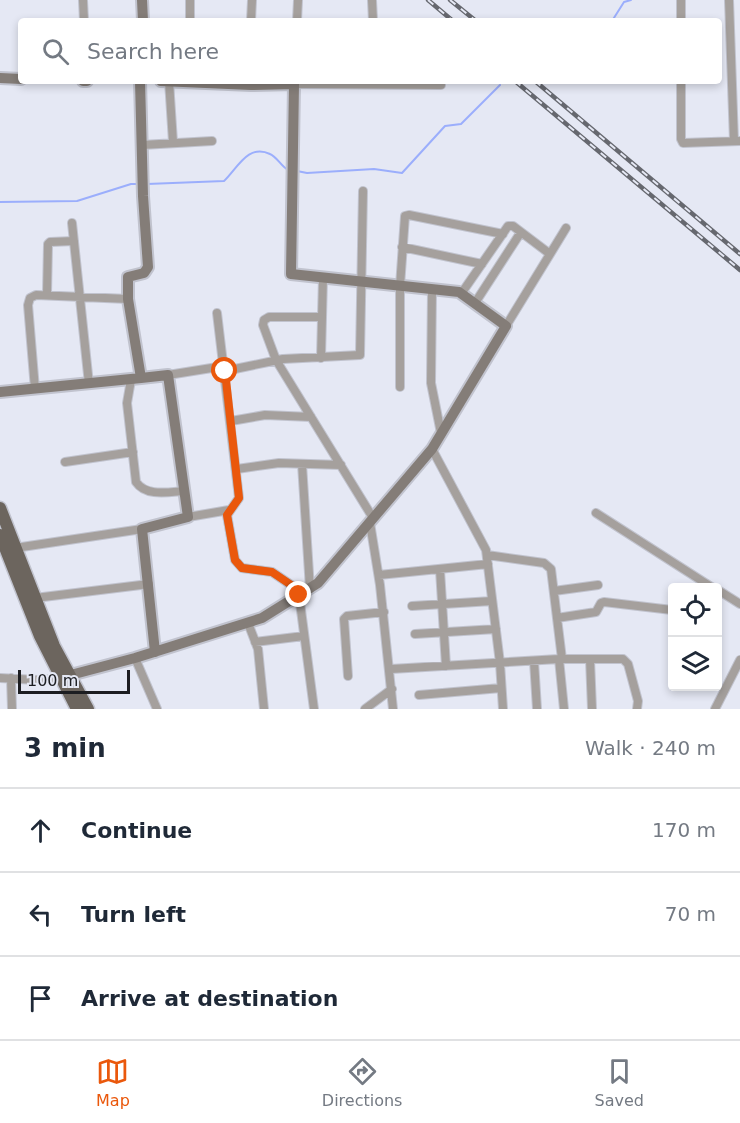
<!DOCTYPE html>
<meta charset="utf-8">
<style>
body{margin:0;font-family:"DejaVu Sans",sans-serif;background:#f6f6f7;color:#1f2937}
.controls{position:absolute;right:18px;bottom:18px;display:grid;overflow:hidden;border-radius:6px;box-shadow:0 3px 9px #0003}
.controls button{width:54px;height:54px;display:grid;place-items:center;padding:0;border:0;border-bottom:2px solid #e0e1e3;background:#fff;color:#1f2937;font:30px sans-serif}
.scale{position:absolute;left:18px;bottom:15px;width:112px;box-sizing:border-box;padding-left:6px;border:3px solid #1c1d21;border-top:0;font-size:16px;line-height:21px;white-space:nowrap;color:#1c1d21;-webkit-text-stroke:4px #e5e8f4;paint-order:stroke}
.stop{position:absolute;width:18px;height:18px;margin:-14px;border:4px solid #ea580c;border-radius:50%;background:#fff}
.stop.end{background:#ea580c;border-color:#fff;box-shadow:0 2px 6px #0008}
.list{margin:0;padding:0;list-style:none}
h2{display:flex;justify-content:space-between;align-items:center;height:78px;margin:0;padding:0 24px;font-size:26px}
h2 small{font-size:20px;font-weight:400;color:#747a83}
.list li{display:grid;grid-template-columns:39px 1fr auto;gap:18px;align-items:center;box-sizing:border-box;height:84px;padding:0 24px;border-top:2px solid #e0e1e3}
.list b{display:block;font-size:22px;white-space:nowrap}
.list em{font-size:20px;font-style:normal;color:#747a83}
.icon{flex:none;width:33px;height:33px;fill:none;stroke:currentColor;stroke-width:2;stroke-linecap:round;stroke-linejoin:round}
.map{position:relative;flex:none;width:740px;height:709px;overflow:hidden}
.search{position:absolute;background:#fff;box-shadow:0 3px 9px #0003;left:18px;right:18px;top:18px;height:66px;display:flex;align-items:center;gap:15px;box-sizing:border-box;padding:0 21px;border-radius:6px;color:#747a83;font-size:22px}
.sheet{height:330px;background:#fff}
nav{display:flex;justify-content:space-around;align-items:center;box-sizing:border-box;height:84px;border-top:2px solid #e0e1e3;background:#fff;font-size:16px;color:#747a83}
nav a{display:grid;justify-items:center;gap:3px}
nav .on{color:#ea580c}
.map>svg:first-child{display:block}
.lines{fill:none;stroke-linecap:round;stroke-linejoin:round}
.stream{stroke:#9baefc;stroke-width:2}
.street-casing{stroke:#c1c3ce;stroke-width:10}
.secondary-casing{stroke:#c1c3ce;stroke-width:14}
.primary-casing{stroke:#c1c3ce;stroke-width:15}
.street{stroke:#a5a09d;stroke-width:8}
.secondary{stroke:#847d78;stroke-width:10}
.primary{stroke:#6c655e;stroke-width:12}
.rail-casing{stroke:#66686f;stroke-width:4.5}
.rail{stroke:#e5e8f4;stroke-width:2;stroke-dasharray:7;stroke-linecap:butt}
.route{stroke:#ea580c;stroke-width:8}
</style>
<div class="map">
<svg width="740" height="709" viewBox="0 0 740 709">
<rect width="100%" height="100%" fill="#e5e8f4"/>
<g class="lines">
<path class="stream" d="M612,21L624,2L631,0
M297,171L307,173L374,169L402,173L445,126L461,124L500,85
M147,184L224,181C237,169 248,143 270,154C277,157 281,166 288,170
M0,202L77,201L131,184H139"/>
<defs>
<path id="street" d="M83,0L84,21
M372,0L373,21
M681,0V21
M729,0L734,141
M190,21V0
M251,21L252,0
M297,21L298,0
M169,81L173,142
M295,81L294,84L441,85
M681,81V139L683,143L740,141
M142,145L212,141
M72,223L89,384
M402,247L482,264
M432,289L431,383L441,433
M461,294L508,226H513L550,254
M47,295L48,244L50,242L74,241
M475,303L521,232
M217,313L239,498L227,515L235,560L242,568L272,572L303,593
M322,317H269L264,320L263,325L276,360L373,518
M506,326L566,228
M321,358L323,277
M225,371L283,359L360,355L363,191
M168,375L224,366
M131,380L127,403L136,482C146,497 169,492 184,491
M400,387V286L405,216L409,215L503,234
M35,389L28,305L30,298L36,295L128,299
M231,421L265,415L311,417
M432,449L486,550L500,663L503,709
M65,462L133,452
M302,464L310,589
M237,469L279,463L341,465
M596,513L713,588
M188,517L229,510
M370,523L380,585L393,709
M15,548L142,529
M487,555L544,563L551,569L562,659
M440,570L446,666
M379,575L488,564
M718,590L740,604
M554,591L598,585
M299,595L314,709
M35,598L149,584
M412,606L492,601
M557,618L596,612L601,603L604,602L672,610
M248,623L258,649L264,709
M415,634L496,629
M255,642L304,636
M135,658L157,709
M559,659L564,709
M590,659L592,709
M534,661L537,709
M391,669L559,659H623L628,664L638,701L637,709
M348,676L344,619L347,616L384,612
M0,678L38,680L60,678
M11,678L12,709
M419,695L501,688
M365,709L392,689
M715,709L740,660"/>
<path id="secondary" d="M142,0L143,21
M0,78L21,79
M83,81H87
M140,81L143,196L148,267L144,273L128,277V299L141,378L168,375L188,517L142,529L155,652
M0,392L141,378
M63,677L135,658L262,618L318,583L432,449L506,326L459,292L291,274L294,84L251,85L161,81"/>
<path id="primary" d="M0,508L54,646L88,709
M0,535L40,636L77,709"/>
</defs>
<use href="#street" class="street-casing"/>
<use href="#secondary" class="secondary-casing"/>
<use href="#primary" class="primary-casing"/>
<use href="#street" class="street"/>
<use href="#secondary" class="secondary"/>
<use href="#primary" class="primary"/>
<defs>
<path id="rail" d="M428,0L453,21
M450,0L476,21
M515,81L740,270
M535,81L740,254"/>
</defs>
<use href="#rail" class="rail-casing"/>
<use href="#rail" class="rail"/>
</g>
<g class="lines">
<path class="route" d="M225,371L239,498L227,515L235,560L242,568L272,572L303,593L299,595"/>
</g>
</svg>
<div class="controls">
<button><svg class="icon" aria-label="locate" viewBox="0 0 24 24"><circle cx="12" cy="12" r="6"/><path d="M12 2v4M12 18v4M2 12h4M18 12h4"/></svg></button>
<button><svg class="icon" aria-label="layers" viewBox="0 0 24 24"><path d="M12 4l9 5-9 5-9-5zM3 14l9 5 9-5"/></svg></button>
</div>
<div class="scale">100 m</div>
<div class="stop" style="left:225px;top:371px"></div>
<div class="stop end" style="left:299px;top:595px"></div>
<div class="search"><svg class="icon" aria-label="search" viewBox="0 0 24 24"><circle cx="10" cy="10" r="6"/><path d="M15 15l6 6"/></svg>Search here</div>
</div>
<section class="sheet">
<h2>3 min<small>Walk · 240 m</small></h2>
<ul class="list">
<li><svg class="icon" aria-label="ahead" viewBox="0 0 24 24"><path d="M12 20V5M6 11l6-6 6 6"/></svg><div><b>Continue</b></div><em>170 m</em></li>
<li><svg class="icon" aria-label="left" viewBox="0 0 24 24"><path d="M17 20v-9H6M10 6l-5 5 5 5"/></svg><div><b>Turn left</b></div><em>70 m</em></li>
<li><svg class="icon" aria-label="arrive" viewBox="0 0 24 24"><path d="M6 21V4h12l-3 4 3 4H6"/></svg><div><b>Arrive at destination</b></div></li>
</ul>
</section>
<nav>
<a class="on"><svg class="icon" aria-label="map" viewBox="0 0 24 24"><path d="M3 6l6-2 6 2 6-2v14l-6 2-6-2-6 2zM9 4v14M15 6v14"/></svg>Map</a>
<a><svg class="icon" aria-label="directions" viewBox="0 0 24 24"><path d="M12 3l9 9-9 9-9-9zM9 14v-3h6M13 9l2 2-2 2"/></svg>Directions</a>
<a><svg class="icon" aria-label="saved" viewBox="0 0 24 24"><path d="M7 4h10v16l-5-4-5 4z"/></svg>Saved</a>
</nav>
